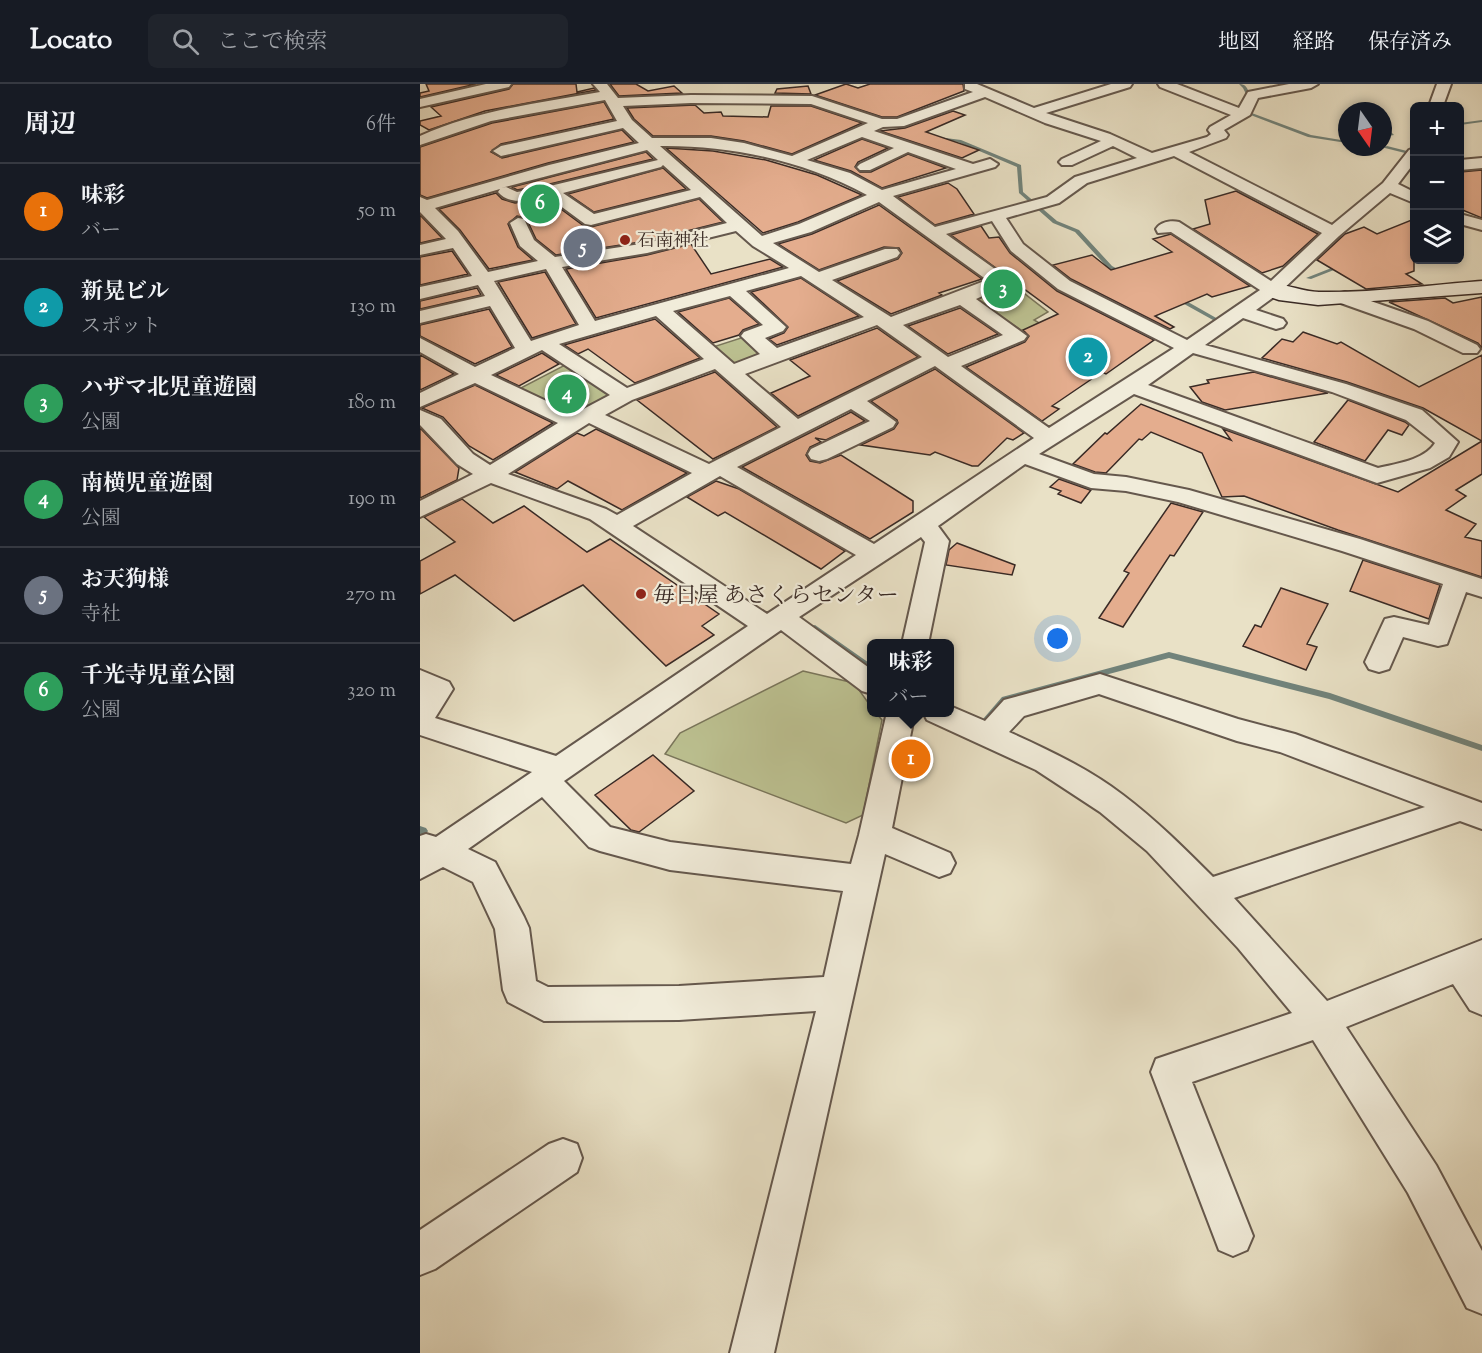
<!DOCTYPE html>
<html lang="ja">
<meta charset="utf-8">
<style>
body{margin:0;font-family:"Sorts Mill Goudy","Noto Serif JP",serif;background:#20242c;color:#f1f3f6}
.controls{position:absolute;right:18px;top:18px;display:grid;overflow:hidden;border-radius:9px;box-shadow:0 3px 9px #0003}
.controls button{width:54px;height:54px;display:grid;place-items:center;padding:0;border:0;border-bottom:2px solid #363941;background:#171b24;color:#f1f3f6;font:30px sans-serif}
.compass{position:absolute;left:918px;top:18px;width:54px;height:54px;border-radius:50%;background:#171b24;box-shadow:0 3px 9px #0003;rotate:166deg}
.you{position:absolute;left:638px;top:555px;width:21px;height:21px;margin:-15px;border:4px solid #fff;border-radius:50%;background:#1a73e8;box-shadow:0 0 0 9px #1a73e833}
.badge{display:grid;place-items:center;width:39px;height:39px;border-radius:50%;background:#c59692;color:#fff;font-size:20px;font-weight:700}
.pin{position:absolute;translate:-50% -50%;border:3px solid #fff;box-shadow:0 2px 6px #0006}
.popup{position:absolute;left:447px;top:555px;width:87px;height:78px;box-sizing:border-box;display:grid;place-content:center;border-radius:9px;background:#171b24;filter:drop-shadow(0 2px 4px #0005);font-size:20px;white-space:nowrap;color:#9ea1a6}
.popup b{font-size:22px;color:#f1f3f6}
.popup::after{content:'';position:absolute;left:50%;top:100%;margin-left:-12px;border:12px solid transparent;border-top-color:#171b24}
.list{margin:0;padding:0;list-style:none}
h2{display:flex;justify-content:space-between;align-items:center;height:78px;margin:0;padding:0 24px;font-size:26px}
h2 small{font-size:20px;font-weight:400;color:#9ea1a6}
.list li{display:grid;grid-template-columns:39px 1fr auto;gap:18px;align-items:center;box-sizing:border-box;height:96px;padding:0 24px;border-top:2px solid #363941}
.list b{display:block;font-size:22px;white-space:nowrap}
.list p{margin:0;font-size:20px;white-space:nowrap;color:#9ea1a6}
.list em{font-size:20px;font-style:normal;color:#9ea1a6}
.icon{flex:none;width:33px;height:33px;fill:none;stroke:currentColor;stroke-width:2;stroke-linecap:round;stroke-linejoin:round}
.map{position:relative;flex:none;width:1062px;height:1269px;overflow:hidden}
header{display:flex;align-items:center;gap:36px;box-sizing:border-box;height:84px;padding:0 30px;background:#171b24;border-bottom:2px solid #363941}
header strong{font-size:28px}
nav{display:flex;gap:33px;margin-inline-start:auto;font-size:21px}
.search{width:420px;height:54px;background:#20242c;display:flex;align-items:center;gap:15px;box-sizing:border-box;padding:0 21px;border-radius:9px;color:#9ea1a6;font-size:22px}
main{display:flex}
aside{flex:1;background:#171b24}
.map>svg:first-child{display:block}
.green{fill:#bcc191;stroke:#7a765b;stroke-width:1.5}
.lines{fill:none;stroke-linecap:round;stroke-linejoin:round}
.stream{fill:#71837b;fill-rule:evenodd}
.building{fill:#e4ad8e;stroke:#392a25;stroke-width:1.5}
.street-casing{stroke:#65584d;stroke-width:4}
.secondary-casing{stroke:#392a25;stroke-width:3}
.street{fill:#f1ecda;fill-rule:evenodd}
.secondary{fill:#f1ecda;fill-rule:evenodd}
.poi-dot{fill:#8f2418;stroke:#f1ecda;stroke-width:2}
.labels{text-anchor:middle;stroke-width:4.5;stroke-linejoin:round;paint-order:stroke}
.far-poi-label{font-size:18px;fill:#392a25;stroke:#f1ecda;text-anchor:start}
.poi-label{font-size:22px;fill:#392a25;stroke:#f1ecda;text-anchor:start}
</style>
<header>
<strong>Locato</strong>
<div class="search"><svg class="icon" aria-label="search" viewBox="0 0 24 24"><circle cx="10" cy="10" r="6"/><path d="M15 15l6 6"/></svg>ここで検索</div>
<nav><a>地図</a><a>経路</a><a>保存済み</a></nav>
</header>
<main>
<aside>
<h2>周辺<small>6件</small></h2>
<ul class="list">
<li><span class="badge" style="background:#e8710a">1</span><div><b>味彩</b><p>バー</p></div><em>50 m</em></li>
<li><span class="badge" style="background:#0f9aa8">2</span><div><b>新晃ビル</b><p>スポット</p></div><em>130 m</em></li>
<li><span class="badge" style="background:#2e9e5b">3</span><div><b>ハザマ北児童遊園</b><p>公園</p></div><em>180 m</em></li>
<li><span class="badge" style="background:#2e9e5b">4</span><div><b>南横児童遊園</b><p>公園</p></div><em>190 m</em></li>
<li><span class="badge" style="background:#6b7280">5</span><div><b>お天狗様</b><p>寺社</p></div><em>270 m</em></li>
<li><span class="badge" style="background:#2e9e5b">6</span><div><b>千光寺児童公園</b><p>公園</p></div><em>320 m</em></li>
</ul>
</aside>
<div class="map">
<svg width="1062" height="1269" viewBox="0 0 1062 1269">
<rect width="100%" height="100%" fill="#e9e1c6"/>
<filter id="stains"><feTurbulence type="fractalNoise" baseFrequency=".00333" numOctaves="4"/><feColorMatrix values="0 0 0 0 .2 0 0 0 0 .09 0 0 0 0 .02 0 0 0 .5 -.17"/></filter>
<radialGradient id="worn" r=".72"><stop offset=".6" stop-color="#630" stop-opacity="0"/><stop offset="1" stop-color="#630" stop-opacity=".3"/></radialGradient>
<path class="green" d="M532,147L587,190V196L628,228L614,236L642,252L628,264L551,213L583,197L523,150Z
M324,253L343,270L312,281L293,263Z
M145,281L195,313L154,335L97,306Z
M383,587L434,599L452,624V628L456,629L462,636L443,731L426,739L245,670L260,649Z"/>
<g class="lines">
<path class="stream" d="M819,0C826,0 827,4 830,10L825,17L822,16L826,10L823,4Z
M200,19H202L212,33L225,35L223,36L210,35Z
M829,28L891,51L927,57V59L888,53L828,30Z
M1062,36V38L1040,41V39Z
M466,41H481L496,48L493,49L480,43H465Z
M972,49L974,51L963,53V51Z
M518,53L541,56L601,81L603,108L637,137L659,146L692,182L705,189V191H701L688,184L655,148L633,139L599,109L597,83L538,58L516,55Z
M967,62L991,68V69L989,70L965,64V63Z
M940,63H945L948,66L944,67Z
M919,181L924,182L891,195L886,194Z
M757,214H761L798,235L793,236L757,216Z
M395,541L452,581V588L392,546L391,544L392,542Z
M749,568L910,609L1062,661V667L909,615L749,574L588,617L570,637H564L563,635L582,613Z
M0,742L6,744L8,747L6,750L3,751L0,750Z"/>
</g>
<path class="building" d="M6,0H56L0,13V9L9,7Z
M93,0H156L157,8L174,4L176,6L65,27L9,46L0,41V37L21,32L11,23L89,5Z
M190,0H216L228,7L254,2L262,9L199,12Z
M426,0L438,4L450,0H543L544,7L477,33H462L395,11Z
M388,2L391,10L355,9L357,5Z
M184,18L194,35L81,60L71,68L82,74L202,46L214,58L128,79L7,114L0,111V63L72,39Z
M275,21L284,29L301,28L303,32L348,33L351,22H391L442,39L372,70L324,57L291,52H233L214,35L207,24Z
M533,27L545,31L506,48L559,66L542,74L460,47L485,44Z
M442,55L468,64L438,78L435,83L440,88H451L488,70L526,84L462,104L431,87L394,76Z
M246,64L293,67L346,76L397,91L442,111L378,138L343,149Z
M226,68L233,75L130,100L97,106L92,103Z
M243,84L266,105L174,128L148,110Z
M1062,86V134L1040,125V88Z
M528,99L537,105L554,130L515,141L478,113Z
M816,107L898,150L863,182L842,189L773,145L790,140L785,116Z
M76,109L82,115L95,119L126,114L164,142L171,143L279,115L303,138L227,157L136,171L116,155L106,134L97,132L88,140L98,163L113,176L69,185L40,146L19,125Z
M459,121L562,195L519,209L522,211L471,230L417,197L478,175L482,169L479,164L464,163L399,186L358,160L392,150Z
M0,131L22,154L0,159Z
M994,135V187L986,190L1002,200L946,205L897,176L925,150L944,143L957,150Z
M561,142L569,154L579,153L590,169L637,207L734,256L686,290L682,288L632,322L639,325L622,337L546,283L605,258L609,252L603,246L638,230L531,151Z
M751,150L830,202L792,213L787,210L735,232L754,243L750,245L651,195L633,181L672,171L691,186L752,168L733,155Z
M271,160L291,190L350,175L363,183L176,234L146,185L227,171Z
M32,167L48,190L0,201V173Z
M125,188L156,240L112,254L78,198Z
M381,194L439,232L357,261L349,255L364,249L368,243L331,208Z
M57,204L61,211L0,225V217Z
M1062,213V264L1058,259L969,218L1025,214L1033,219Z
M309,214L339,240L323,246L319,251L293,259L258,228Z
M540,224L578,250L528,270L488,242Z
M69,225L92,263L55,280L0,252V241Z
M235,235L280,274L215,299L168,265L158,270L144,261Z
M457,244L498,273L378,332L351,309L390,292L370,276Z
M883,248L917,260L921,258L999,303L1062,271V390L1036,406L1046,412L1026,426L1056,440L1045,453L1062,457V493L918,446L824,412L802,413L782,369L731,348L722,356L719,355L686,389L675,388L653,380L685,349L687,350L721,320L811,356L803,345L978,408L1062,357L1003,324L927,298L842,274L862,255L873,258Z
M122,269L139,280L99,302L76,291Z
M0,271L34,290L0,306Z
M515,285L604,349L593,356L587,354L558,382H552L515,368L510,371L441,361L474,345L478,339L477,336L451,317Z
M295,288L357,343L293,375L217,316Z
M834,288L908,309L805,326L782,318L770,303L789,299L787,296Z
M55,301L133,339L73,376L49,362L23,333L2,324Z
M928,316L985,338L989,341L982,351L968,346L945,377L894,358Z
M431,328L445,337L406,356L395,354L401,358L390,363L386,371L390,377L400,379L421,371L493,417V428L450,455L322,383Z
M0,344L39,384L37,396L0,414Z
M176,345L267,389L202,426L148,397L137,405L95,388L157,349L164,352Z
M639,395L670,406H671L661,419L638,410L641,407L630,403Z
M296,397L319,405L425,467L401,485L305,428L298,432L267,413Z
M42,415L73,439L104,422L167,468L190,455L299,530L282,542L294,551L246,582L163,501L94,537L35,491L0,510V477L35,458L4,433Z
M751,419L783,428L754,472L750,471L703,543L679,534L709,489L704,487Z
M537,459L595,481L592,491L526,481L529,466Z
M943,476L1020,501L1009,535L930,507Z
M861,504L908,520L887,560L897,563L886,586L823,562L835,541L841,543Z
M233,671L274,707L219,748L211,746L175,711Z"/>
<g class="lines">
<defs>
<path id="street" d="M66,0H91L89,3L0,23V15Z
M173,0H187L198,14L271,11L392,12L462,35H477L553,8L545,5V0H557L614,24L691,0H712L710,3L626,29L690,50L732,69L787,53L791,50L788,46L790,43L811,31L740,3L738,0H757L819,24L828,8L869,0H898L891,4L838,14L830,31L804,46L808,51L806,54L769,68L912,141L963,99L989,66L994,64V79L978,100L994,108V119L970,109L919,152L858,210L836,226L863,235L866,239L863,243L856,245L823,234L785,261L926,300L1002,326L1038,358L1029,373L1010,384L957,399L714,310L619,370L674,390L706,393L769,406L940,455L1062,495V513L1046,508L1027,560L1018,562L983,553L969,585L959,588L949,585L945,578L965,535L974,533L1009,541L1023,500L922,467L758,418L706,407L671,404L605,380L518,442L529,457L508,560H482L505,458L501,453L379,533L452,586V610L442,607L361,546L144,697L190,743L250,758L431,780L439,751L467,628H495L472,744L530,769L535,779L530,789L519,793L465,770L354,1269H310L396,927L259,936L124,937L88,918L83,906L75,845L53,798L23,783L0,795V752L6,750L16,753L112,688L0,651V586L29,598L33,605L15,634L136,672L328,542L170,435L71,399L0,433V417L53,390L37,380L0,341V326L21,335L53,370L70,381L138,339L55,299L0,323V309L39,290L0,268V254L55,283L95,264L70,222L0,239V227L65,212L58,201L0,215V203L52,192L33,164L0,171V161L26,155L0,128V113L7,116L129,81L219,59L203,44L81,72L73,67L81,62L197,37L185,16L71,37L0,61V52C57,26 119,19 180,8ZM565,13L625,39L681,57L642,75L639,78L642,81H652L693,62L717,74L655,93L627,113L515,143L473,112L575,83L578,80L570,75L553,80L454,47L463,43L484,42ZM271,19L391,20L448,39L372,72L324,59L291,54H232L212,36L203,22ZM442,53L474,64L440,80L437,83L440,86H450L488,68L536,85L462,106L430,89L387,76ZM240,62C311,61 384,77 447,111L379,140L342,152ZM227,66L238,76L130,102L97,108L86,103L81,104ZM754,72L902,149L851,197L759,138C751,136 740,138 736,145L738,149L751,148L840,206L767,256L650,197L603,160L586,134L639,119L667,99ZM243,81L271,106L174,130L143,109L241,83ZM80,105L78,108C91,123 110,115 127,112L165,140L171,141L280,113L307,139L227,159L135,173L114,156L104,135L98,134L90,139L100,162L118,177L68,188L38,147L15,124ZM459,118L567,196L471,233L412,196L477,173L480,169L477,165H465L399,188L353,159L391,148ZM572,137L591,167L638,205L754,264L629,344L541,282L604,256L607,252L556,215L586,201L589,197L586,193L526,150ZM316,147L333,162L369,184L175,237L142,183L227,169ZM126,185L159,241L111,257L74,197ZM381,192L444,233L357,264L345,254L363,247L366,243L326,207ZM310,212L343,241L324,248L321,252L340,270L314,280L253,227ZM540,221L583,251L528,273L483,241ZM236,232L284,275L207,304L139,260ZM457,241L502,273L378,335L325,290ZM122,266L190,311L154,330L71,291ZM773,269L912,308L986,336L1015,359C1005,376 975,380 958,384L728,301ZM515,282L614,354L454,460L317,383L431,325L450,337L391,365L388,370L391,375L399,377L407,375L473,343L476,338L447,317ZM295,285L361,343L289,380L185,331L212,316ZM169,339L272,389L197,431L186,425L88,390ZM300,392L436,471L347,530L213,442ZM122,713L169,763L180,767L250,786L423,807L404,893L259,902L128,903L116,897L109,844L104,833L75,778L48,765Z
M1017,0H1031L1023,22H1009Z
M1062,74V84L1040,86V76Z
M1040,130L1062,136V146L1040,140Z
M925,208L1008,237L1057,261L1060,265L1057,269H1043L994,245L918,218L916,214L918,210Z
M680,590L818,635L875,650L1062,719V745L1040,737L814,814L907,917L1062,856V931L1050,926L1033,900L926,943L1016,1081L1062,1167V1230L1047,1224L988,1109L893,956L772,998L833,1152L827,1166L813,1172L799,1166L731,988L736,975L872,929L818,864L727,767L680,728L616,686L507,636L503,628H530V622L565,637L584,616ZM679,610L817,657L860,668L1005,723L793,793C764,764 736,736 703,711C669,685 629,666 589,648L604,632Z
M143,1055L157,1060L162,1074L157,1088L15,1185L0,1191V1146L129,1060Z"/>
<path id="secondary" d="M1062,197V209L898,221L859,216L844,211L841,206L844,201C861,197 881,208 899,208C953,209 1008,201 1062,197Z"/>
</defs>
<use href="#street" class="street-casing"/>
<use href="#secondary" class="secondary-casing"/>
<use href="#street" class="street"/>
<use href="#secondary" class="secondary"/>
</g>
<g class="poi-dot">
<circle cx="205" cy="156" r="6"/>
<circle cx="221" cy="510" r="6"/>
</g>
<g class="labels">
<g class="far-poi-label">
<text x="217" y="162">石南神社</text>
</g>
<g class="poi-label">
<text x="233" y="518">毎日屋 あさくらセンター</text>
</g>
</g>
<rect width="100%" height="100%" filter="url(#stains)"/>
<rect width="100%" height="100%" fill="url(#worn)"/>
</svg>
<div class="controls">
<button>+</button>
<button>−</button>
<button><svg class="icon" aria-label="layers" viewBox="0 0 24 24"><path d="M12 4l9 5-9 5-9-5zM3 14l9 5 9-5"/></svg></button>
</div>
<svg class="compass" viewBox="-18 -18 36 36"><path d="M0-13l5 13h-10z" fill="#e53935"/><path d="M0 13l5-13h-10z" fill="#9ea1a6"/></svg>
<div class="you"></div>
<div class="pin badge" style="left:491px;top:675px;background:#e8710a">1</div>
<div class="popup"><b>味彩</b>バー</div>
<div class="pin badge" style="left:668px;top:273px;background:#0f9aa8">2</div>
<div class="pin badge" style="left:583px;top:205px;background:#2e9e5b">3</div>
<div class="pin badge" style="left:147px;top:310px;background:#2e9e5b">4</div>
<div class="pin badge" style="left:163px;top:164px;background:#6b7280">5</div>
<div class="pin badge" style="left:120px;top:120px;background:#2e9e5b">6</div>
</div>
</main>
